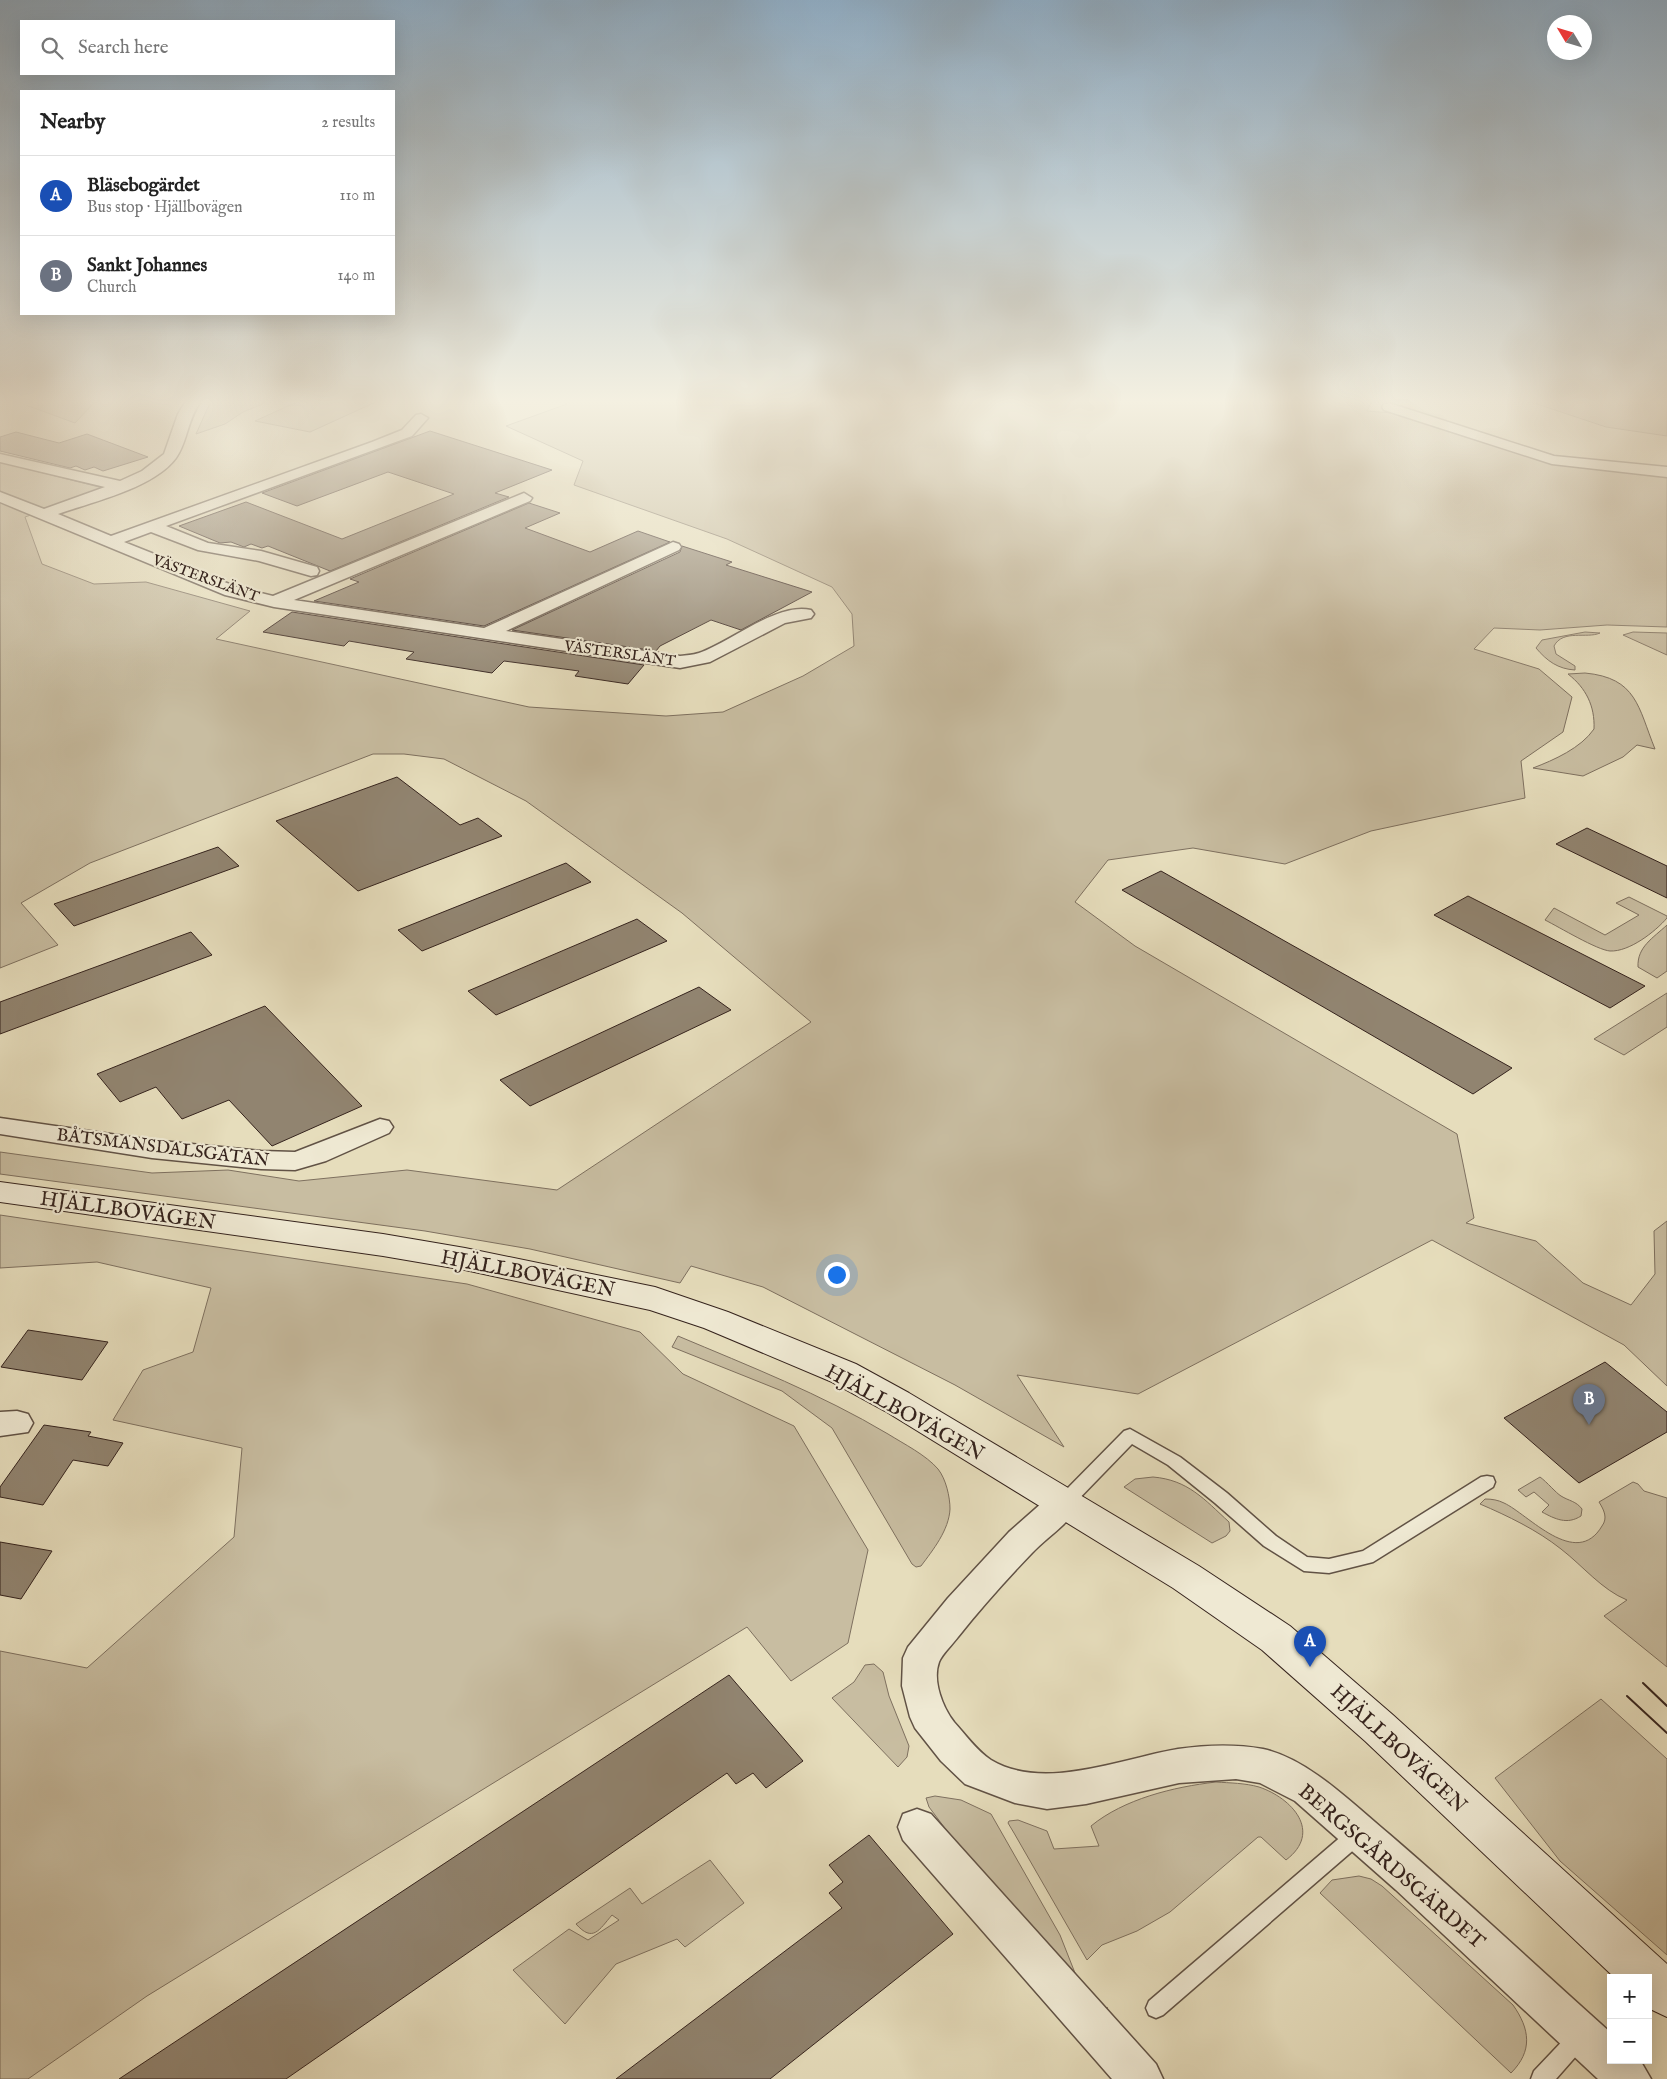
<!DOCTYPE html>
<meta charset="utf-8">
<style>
body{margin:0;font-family:"IM FELL English",serif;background:#f2f2f2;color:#222}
.controls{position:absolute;right:15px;bottom:15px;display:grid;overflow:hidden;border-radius:0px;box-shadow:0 5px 20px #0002}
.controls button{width:45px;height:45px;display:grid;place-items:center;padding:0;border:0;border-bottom:1px solid #e0e0e0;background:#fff;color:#222;font:25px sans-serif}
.compass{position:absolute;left:1547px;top:15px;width:45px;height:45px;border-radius:50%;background:#fff;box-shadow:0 5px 20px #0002;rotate:308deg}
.you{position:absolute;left:836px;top:1274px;width:18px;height:18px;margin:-12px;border:4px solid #fff;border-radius:50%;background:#1a73e8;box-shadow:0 0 0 8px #1a73e833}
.badge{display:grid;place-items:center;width:32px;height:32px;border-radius:50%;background:#1a73e8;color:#fff;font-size:16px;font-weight:700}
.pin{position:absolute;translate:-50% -41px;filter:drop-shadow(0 1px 2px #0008)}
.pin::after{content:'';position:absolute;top:26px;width:18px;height:15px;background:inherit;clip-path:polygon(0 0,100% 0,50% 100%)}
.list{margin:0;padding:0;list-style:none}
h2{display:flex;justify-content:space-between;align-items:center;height:65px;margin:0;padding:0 20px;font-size:21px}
h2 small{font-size:16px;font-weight:400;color:#767676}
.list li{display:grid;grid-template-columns:32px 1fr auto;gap:15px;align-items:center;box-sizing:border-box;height:80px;padding:0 20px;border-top:1px solid #e0e0e0}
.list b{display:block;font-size:19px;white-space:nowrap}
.list p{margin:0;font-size:16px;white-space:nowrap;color:#767676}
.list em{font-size:16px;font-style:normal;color:#767676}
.icon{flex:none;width:28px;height:28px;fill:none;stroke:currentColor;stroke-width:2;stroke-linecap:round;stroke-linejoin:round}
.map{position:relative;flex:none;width:1667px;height:2079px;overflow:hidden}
.search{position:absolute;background:#fff;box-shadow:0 5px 20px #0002;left:20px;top:20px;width:375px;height:55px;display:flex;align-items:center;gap:12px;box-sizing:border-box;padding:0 18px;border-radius:0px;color:#767676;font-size:19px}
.panel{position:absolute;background:#fff;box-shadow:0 5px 20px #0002;left:20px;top:90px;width:375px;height:225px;border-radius:0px}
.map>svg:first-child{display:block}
.green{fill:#c8bda1;stroke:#7e705f}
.building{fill:#918470;stroke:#35231d}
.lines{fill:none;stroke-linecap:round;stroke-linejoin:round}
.lane-casing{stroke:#615245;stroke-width:3}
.street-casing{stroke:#615245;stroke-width:3}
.secondary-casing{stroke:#35231d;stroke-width:2}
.lane{fill:#efe9d3;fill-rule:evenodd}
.street{fill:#efe9d3;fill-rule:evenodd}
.secondary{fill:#efe9d3;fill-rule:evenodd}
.tram{stroke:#35231d;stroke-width:2}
.labels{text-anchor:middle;stroke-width:4.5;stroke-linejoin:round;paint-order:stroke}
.far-street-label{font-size:15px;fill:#35231d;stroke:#efe9d3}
.street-label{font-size:18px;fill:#35231d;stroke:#efe9d3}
.near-street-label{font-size:21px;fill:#35231d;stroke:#efe9d3}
</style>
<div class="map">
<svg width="1667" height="2079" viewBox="0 0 1667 2079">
<rect width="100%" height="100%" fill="#e6ddbc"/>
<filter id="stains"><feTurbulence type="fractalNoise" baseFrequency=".004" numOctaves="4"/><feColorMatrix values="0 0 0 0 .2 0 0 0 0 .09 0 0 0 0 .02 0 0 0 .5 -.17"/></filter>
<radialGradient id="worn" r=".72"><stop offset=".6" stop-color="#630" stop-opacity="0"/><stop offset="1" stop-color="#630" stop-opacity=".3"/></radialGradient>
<path class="green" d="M15,401H96L75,423Z
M213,401H270L243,412L225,424L196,434L209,405Z
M299,401H378L310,432L255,421Z
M563,401H1372L1367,411L1404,414L1544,460L1667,473V627L1607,625L1540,630L1494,628L1474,649L1539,669L1572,697L1563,732L1521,761L1525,798L1371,831L1285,864L1193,848L1108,860L1075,902L1135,946L1457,1134L1474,1218L1466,1223L1536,1241L1583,1283L1631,1305L1655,1274L1654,1231L1667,1221V1386L1624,1345L1432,1240L1138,1394L1017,1375L1064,1447L955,1385L763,1287L691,1266L680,1283L530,1249L425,1231L0,1174V1152L152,1173L228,1170L299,1181L407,1170L557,1190L811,1022L682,913L526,801L444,759L404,754H373L90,863L21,903L58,945L0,968V462L107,489L25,517L42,564L94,584L146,582L250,611L216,639L529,707L666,716L723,712L803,676L854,646L852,614L832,587L727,539L574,485L583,461L506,426L567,404Z
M1528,401H1667V436L1606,427Z
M1585,632L1600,633C1587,639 1563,629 1554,646L1556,654L1575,666V670C1558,669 1547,661 1536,648L1542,640Z
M1633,632L1667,633V655L1623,635Z
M1585,673C1637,678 1638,707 1655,749L1637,745L1623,757L1583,776L1533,768C1554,760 1581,748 1594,729C1595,706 1586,688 1568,674Z
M1629,897L1667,916V918C1655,932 1629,952 1610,951C1597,950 1559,927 1545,920L1554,908L1605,935L1639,915L1616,903Z
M1667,925V971L1657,978L1638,967C1637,947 1653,938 1667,925Z
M1667,993V1027L1624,1055L1594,1039Z
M0,1215L467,1284L640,1332L683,1374L794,1426L868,1550L848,1643L791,1681L747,1627L147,1996L28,2079H0V1651L87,1668L234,1537L242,1448L113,1420L143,1370L193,1352L211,1288L97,1262L0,1268Z
M678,1336C749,1366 821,1394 888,1434C904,1444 926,1455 938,1469C946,1479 950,1497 950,1509C949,1530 933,1550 921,1566L916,1567L912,1564L832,1428L782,1391L672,1347Z
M1153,1477C1188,1480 1204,1499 1229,1522L1230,1531L1226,1536L1212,1543L1124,1487L1135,1479Z
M1540,1477C1547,1482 1556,1493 1561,1496C1569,1501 1576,1501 1582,1509L1581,1516C1567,1525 1555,1519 1542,1512L1549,1505L1534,1492L1526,1497L1518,1490Z
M1633,1482L1638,1484L1644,1491L1667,1498V1667L1604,1616L1627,1600C1602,1590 1583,1566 1561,1549C1537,1530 1508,1516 1480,1504L1485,1499C1492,1499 1498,1500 1504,1503C1528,1514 1576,1570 1602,1526C1608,1518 1604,1510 1599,1502Z
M874,1664L883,1672L889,1696L909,1746L907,1757L898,1767L832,1698L854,1682L865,1665Z
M1601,1699L1667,1759V1955L1560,1861L1495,1778Z
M1216,1782C1230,1783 1245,1783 1259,1787C1292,1798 1323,1832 1286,1860L1261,1837H1258L1170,1912L1137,1931L1102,1945L1087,1960L1014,1833L1008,1823L1009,1821L1018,1820L1047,1831L1054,1849L1099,1846L1091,1826C1124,1799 1173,1787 1216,1782Z
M935,1796L961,1800L991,1814L1060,1935L1075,1973L1099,2005L1108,2008L1097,2015L1075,2001L929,1807L926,1798Z
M710,1860L744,1903L685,1947L677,1939L616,1964L565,2024L513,1970L569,1929L588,1940L619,1920L612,1915C599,1930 593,1943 576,1924L630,1888L642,1904Z
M1359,1876L1371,1879L1382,1886L1513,2005C1530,2029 1533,2051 1511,2073L1320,1893L1332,1880Z"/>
<path class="building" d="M430,431L552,470L495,493L509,497L330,571L268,546L262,548L251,544L244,547L231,542L220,543L179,526L246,502L342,539L454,494L388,472L297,506L262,493Z
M16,432L59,443L87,434L148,457L103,471L94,467L85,470L76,466L70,468L0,451V437Z
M529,503L560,513L525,528L590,552L638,531L670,542L484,626L314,601L359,582L350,579Z
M682,546L732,562L726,565L812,592L741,630L711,620L660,646L656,651L512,630L680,552Z
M292,612L644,665L628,684L575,676L579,671L504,661L492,673L406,659L414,652L349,641L344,646L263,632Z
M397,777L460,825L478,818L502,836L358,891L276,821Z
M1587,828L1667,866V898L1556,844Z
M218,847L239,866L74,926L54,904Z
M566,863L591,882L422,951L398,930Z
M1161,871L1290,944L1512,1068L1473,1094L1122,890Z
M1468,896L1645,986L1610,1008L1434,915Z
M637,919L667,941L496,1015L468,991Z
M191,932L212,955L0,1034V1002Z
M699,987L731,1010L530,1106L500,1080Z
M265,1006L362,1106L272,1146L229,1100L182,1119L156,1087L120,1102L97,1074Z
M28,1330L108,1342L82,1380L1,1367Z
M1605,1362L1667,1412V1432L1579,1483L1504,1418Z
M44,1425L91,1432L88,1436L123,1443L108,1466L73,1460L43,1505L0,1497V1487Z
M0,1542L52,1551L21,1599L0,1595Z
M729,1675L803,1761L766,1788L753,1773L736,1784L727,1773L286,2079H119Z
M869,1835L953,1934L770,2079H616L842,1908L829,1893L843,1882L829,1865Z"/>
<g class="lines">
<defs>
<path id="lane" d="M1130,1429L1180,1457L1227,1493L1276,1536L1307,1557L1329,1559L1363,1551L1481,1477L1487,1476L1493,1477L1495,1482L1493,1487L1373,1562L1329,1573L1304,1571L1264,1546L1215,1503L1168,1465L1132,1444L1070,1508L1064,1510L1058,1508L1056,1503L1058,1498L1124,1431Z
M1357,1826L1364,1829L1367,1835L1364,1841L1163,2015L1156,2018L1149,2015L1146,2008L1149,2001L1350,1829Z
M1578,2028L1585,2032L1589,2039L1585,2046L1556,2079H1531L1534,2071L1571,2032Z"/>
<path id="street" d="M186,401H201C187,420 188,441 176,458C154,488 92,502 58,514L111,536L372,442L402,430L416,415L421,414L428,418L412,436L166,526L208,543L261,551L317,567L319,571L317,575L311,576L259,561L198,550L151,532L124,542L237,587L273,596L524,493L532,498L530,501L294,600L484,628L673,542L679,544L681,547L679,550L506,631L680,656C686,655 693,655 699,653C731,642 777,602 811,610L814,614L811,618L785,623L710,662L680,668L274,607L225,595L0,502V492L44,509L105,487L0,462V454L120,481L142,471L164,454L178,414Z
M1389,403L1554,456L1667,467V477L1552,464L1384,410L1382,407L1384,404Z
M0,1118L152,1140L261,1151L295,1152L380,1119L389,1121L393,1127L389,1133L326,1161L295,1170L261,1169L152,1158L0,1134Z
M17,1411L28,1414L33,1423L28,1432L0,1436V1412Z
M1063,1491L1075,1495L1080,1504C1069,1524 1047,1537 1032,1553C1006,1580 981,1608 958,1637C953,1644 942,1654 939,1662C932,1681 943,1708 954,1722C965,1734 977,1751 991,1760C1044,1792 1123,1758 1178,1749C1206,1745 1235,1744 1263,1749C1309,1759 1354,1805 1389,1834C1465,1899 1537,1967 1611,2033V2060H1640L1651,2079H1598L1396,1890L1295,1801L1260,1783L1236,1779L1179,1783L1086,1804L1047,1809L1015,1803L965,1784L941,1761L915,1728L910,1717L902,1686L903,1658L908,1647L948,1598L1009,1532L1051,1495Z
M917,1809L931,1814L1156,2064L1163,2079H1112L903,1840L898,1827L903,1814Z"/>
<path id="secondary" d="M0,1182L383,1234L465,1248L655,1287L728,1312L856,1364L909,1393L1199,1566L1290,1626L1393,1715L1667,1964V2017L1648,2008V1978H1615L1365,1741L1262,1650L1173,1588L885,1411L832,1382L704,1328L650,1310L465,1270L383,1256L0,1202Z"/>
</defs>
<use href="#lane" class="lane-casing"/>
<use href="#street" class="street-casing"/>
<use href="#secondary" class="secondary-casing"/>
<use href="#lane" class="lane"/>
<use href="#street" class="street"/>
<use href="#secondary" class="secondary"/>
<path class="tram" d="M1643,1683L1667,1706
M1627,1696L1667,1733"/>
</g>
<linearGradient id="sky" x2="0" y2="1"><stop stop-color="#8fabc1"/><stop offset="0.58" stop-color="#f4f0e1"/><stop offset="1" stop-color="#f4f0e1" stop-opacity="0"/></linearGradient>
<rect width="1667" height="692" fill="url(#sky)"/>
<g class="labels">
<g class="far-street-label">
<text transform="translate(206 578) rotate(20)" y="5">VÄSTERSLÄNT</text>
<text transform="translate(620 653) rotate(8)" y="5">VÄSTERSLÄNT</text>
</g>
<g class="street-label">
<text transform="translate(163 1147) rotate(7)" y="6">BÅTSMANSDALSGATAN</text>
</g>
<g class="near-street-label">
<text transform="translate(128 1210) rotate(8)" y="7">HJÄLLBOVÄGEN</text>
<text transform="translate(528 1273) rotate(11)" y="7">HJÄLLBOVÄGEN</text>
<text transform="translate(905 1412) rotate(29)" y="7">HJÄLLBOVÄGEN</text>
<text transform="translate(1399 1748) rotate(43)" y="7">HJÄLLBOVÄGEN</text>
<text transform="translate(1392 1866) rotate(41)" y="7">BERGSGÅRDSGÄRDET</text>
</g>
</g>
<rect width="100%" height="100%" filter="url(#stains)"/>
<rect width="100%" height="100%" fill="url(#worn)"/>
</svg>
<div class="controls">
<button>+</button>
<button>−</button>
</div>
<svg class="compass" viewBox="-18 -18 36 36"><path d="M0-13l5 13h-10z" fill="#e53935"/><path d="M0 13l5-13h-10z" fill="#767676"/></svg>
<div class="you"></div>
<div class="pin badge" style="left:1310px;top:1667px;background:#1a4fb4">A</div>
<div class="pin badge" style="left:1589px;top:1425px;background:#6b7280">B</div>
<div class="search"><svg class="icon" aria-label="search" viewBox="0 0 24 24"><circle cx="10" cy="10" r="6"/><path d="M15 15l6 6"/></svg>Search here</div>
<section class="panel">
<h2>Nearby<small>2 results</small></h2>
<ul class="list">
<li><span class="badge" style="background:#1a4fb4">A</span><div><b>Bläsebogärdet</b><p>Bus stop · Hjällbovägen</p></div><em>110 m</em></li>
<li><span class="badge" style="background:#6b7280">B</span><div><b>Sankt Johannes</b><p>Church</p></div><em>140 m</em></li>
</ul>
</section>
</div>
